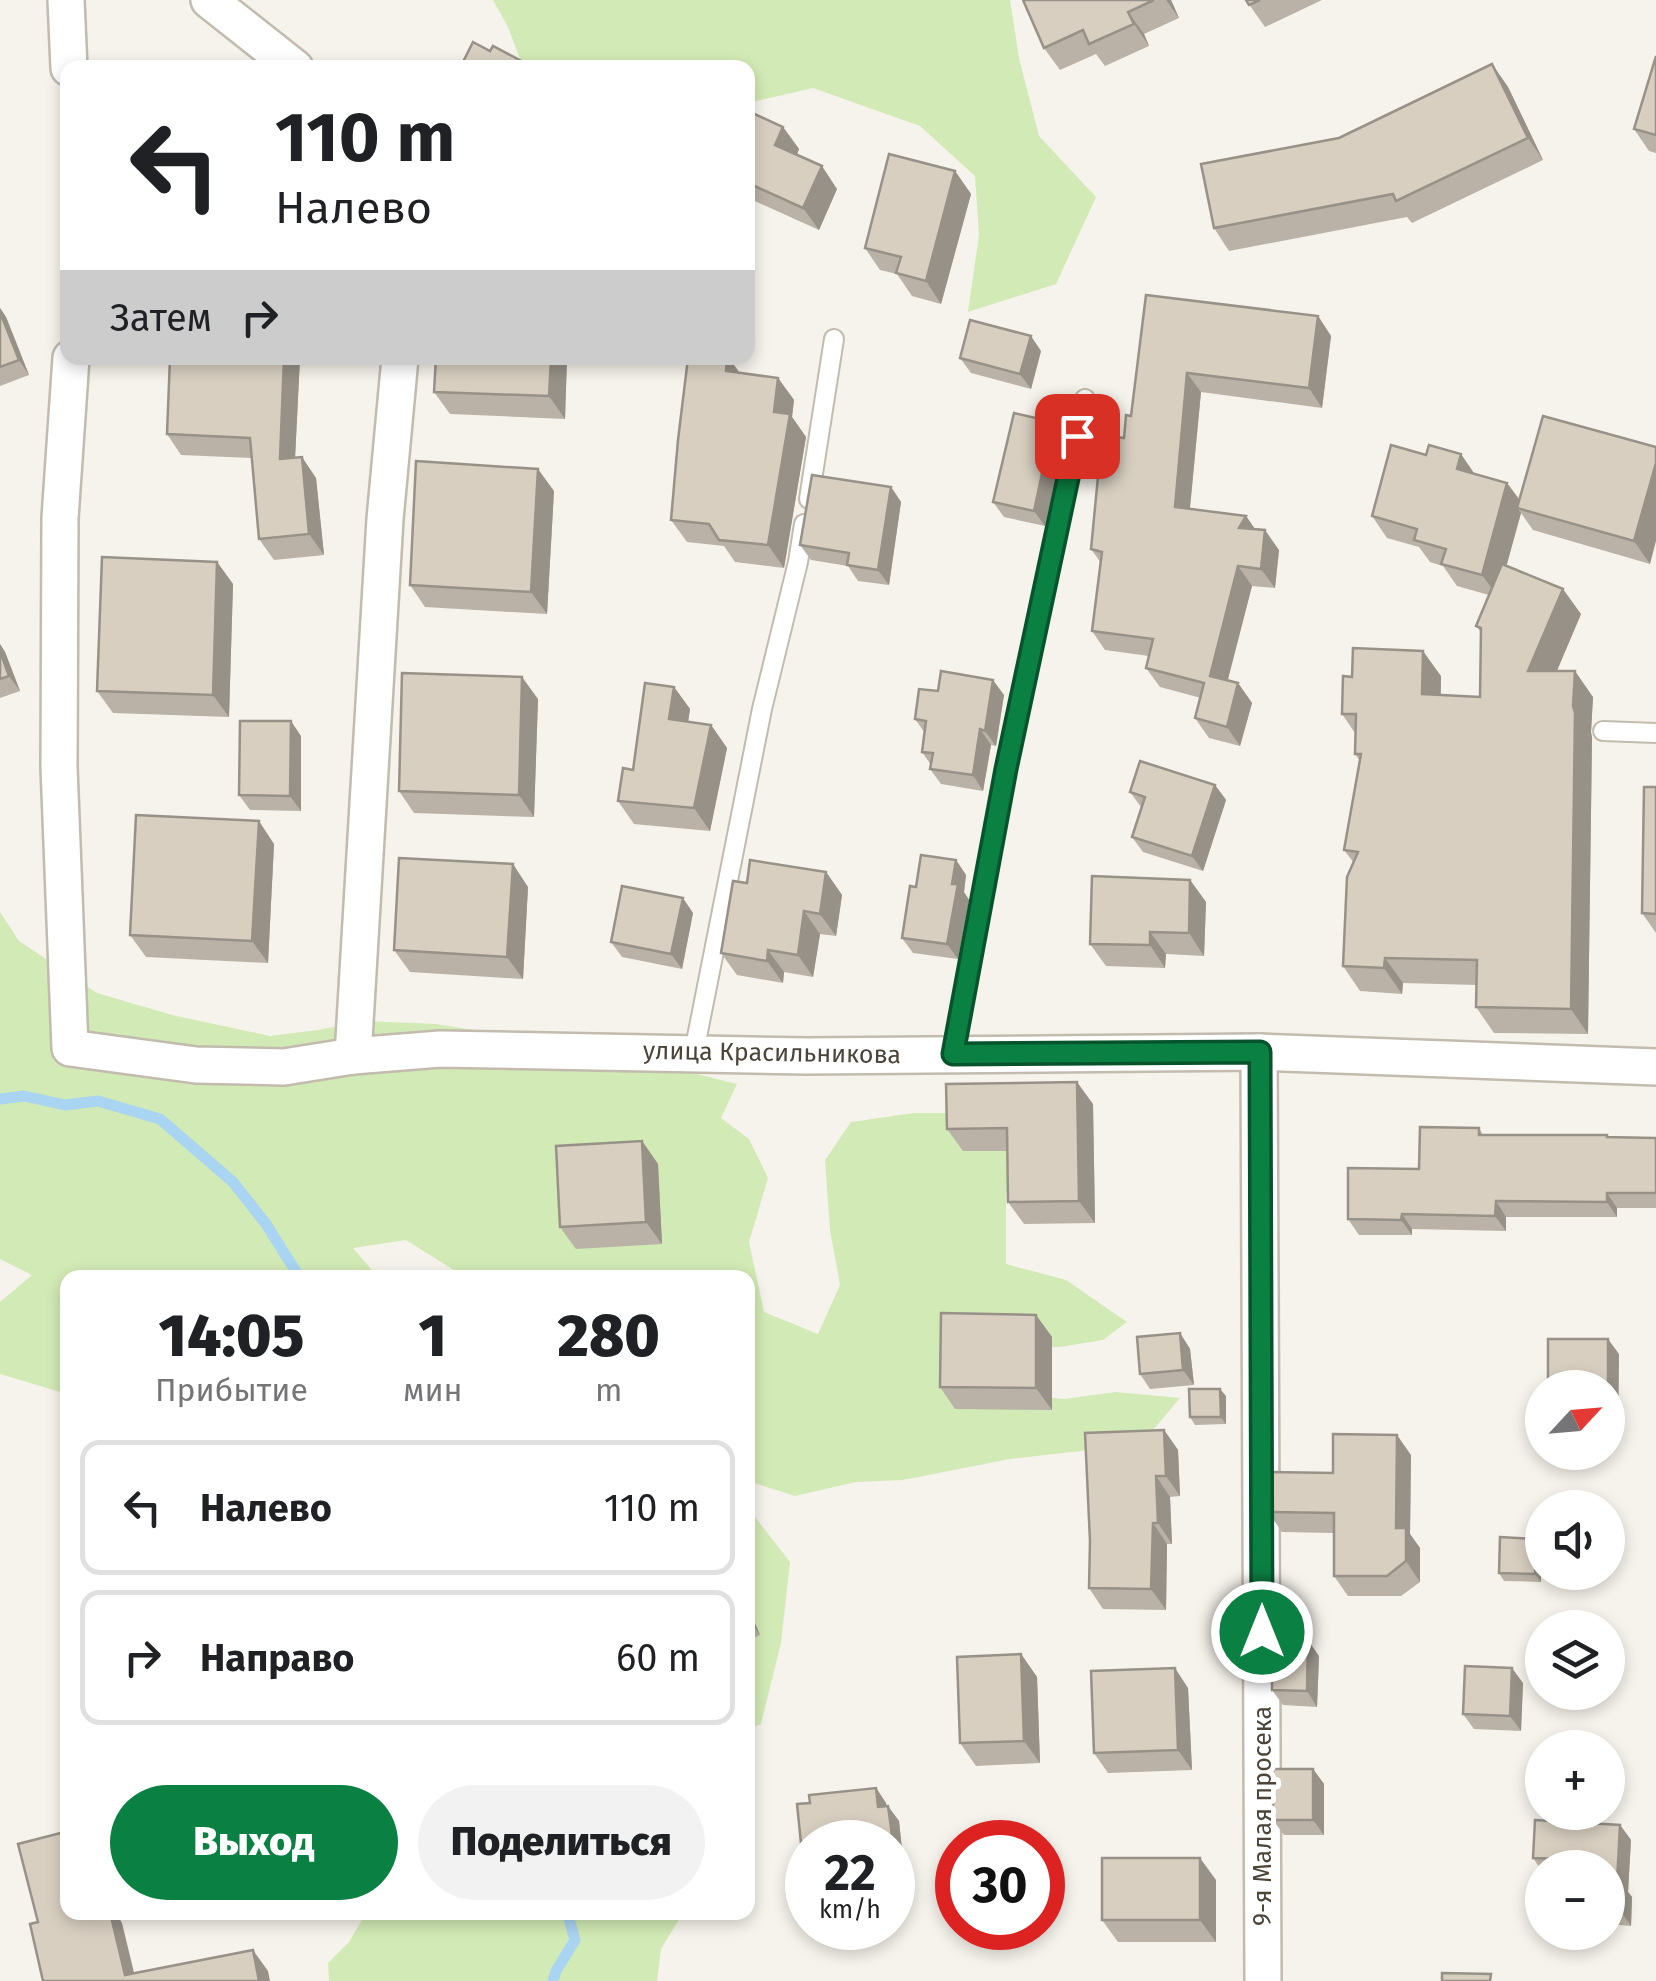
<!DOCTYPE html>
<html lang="ru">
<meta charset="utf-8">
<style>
:root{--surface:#fff;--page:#f2f2f2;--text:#202124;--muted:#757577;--line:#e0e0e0;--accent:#0b8043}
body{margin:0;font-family:"Fira Sans",sans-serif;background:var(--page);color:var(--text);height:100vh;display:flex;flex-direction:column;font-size:38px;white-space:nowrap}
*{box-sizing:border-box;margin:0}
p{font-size:32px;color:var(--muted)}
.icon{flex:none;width:55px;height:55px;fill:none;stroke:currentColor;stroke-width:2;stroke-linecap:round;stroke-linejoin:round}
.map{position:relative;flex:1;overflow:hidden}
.side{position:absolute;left:60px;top:1270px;width:695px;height:650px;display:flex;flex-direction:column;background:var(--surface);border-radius:20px;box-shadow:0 5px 15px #0003}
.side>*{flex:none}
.banner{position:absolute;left:60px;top:60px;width:695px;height:305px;border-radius:20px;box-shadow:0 5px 15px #0003;background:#fff;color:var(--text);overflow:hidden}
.needle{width:65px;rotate:64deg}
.controls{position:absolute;left:1525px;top:1370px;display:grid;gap:20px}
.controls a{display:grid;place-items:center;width:100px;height:100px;border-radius:50%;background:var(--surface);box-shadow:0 5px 15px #0003;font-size:50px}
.speed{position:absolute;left:785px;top:1820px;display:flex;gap:20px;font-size:50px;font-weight:700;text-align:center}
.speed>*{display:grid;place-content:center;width:130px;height:130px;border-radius:50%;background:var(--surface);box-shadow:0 5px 15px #0003;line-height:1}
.speed small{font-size:25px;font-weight:400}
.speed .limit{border:15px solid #d22;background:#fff;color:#111}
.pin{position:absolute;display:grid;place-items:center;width:85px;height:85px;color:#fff;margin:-42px;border-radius:20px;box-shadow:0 5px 15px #0006}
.me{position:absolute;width:110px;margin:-55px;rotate:0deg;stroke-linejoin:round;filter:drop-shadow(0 0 8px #0008)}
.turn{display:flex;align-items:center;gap:35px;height:210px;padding:0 50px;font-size:45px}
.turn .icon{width:130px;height:130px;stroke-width:2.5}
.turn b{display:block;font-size:70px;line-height:85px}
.then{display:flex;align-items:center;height:95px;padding:0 50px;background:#0003;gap:20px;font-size:38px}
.eta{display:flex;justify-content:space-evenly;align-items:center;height:170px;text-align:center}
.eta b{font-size:60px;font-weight:800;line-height:70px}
.primary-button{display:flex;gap:20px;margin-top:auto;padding:20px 50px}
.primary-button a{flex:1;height:115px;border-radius:60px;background:var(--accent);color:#fff;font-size:40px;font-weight:800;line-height:115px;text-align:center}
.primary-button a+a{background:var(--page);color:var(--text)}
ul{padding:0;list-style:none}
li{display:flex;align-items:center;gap:30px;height:135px;margin:0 20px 15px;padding:0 30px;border:5px solid var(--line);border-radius:20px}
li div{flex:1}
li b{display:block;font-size:38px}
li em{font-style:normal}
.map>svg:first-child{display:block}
.green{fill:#d2eab5}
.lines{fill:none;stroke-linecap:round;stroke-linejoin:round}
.stream{stroke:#a9d4f2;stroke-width:11}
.lane-casing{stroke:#c2bbae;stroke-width:22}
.street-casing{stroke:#c2bbae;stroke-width:40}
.lane{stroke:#fff;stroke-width:18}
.street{stroke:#fff;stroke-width:35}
.wall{fill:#bab2a6}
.shaded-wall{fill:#979187}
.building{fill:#d8cfc1;stroke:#979187;stroke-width:2.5}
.route-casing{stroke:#07532c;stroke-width:25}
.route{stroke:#0b8043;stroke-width:18}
.labels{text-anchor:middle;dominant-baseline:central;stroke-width:10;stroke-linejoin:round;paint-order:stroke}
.street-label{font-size:25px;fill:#4b4439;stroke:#fff}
</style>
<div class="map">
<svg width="1656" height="1981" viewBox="0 0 1656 1981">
<rect width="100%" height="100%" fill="#f6f3ec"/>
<g class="green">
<polygon points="493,0 1010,0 1019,58 1039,136 1096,197 1056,284 968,312 979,235 975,176 920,126 813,88 748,103 748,68 523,67 508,27"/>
<polygon points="0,912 19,941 97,993 172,1015 270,1036 318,1030 364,1021 436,1024 600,1050 737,1084 721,1118 749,1139 768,1178 749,1242 764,1312 818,1334 840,1285 830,1230 825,1160 851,1122 914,1113 969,1113 1022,1150 1006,1194 1006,1264 1066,1280 1127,1322 1103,1340 1060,1347 979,1348 991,1392 1064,1399 1116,1392 1180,1398 1153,1430 1081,1451 1010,1459 903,1480 856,1482 795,1496 748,1481 748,1278 465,1277 406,1240 353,1248 378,1277 68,1278 67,1394 0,1374 0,1302 32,1275 0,1259"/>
<polygon points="748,1508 790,1562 781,1643 761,1724 748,1729"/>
<polygon points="366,1913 366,1912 683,1913 661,1949 657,1981 329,1981 328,1963 349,1942"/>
</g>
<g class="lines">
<g class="stream">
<polyline points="0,1099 24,1096 65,1105 98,1101 160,1119 233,1182 266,1224 300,1278"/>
<polyline points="553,1981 556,1971 575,1940 567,1912"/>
</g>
<g class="lane-casing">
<g id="lane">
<polyline points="809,499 834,339"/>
<polyline points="1603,731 1656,733"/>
<polyline points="694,1052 762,709 798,562 804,524"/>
<polyline points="953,1055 1006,769 1085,399"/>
</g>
</g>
<g class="street-casing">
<g id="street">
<polyline points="66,0 69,68"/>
<polyline points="209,0 295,68"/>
<polyline points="71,358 60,518 59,767 70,1048 196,1065 284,1067 353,1056 440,1049 807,1056 1259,1052 1656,1067"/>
<polyline points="1259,1052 1263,1981"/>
<polyline points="353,1056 385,519 400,358"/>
</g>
</g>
<use href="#lane" class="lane"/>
<use href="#street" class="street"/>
</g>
<g class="wall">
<polygon points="1023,0 1171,0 1179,18 1144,34 1149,46 1105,66 1096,54 1060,70 1044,48"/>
<polygon points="1246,0 1322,0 1265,27"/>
<polygon points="1656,56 1656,153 1649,151 1634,129"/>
<polygon points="1492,64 1508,87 1543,160 1412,223 1407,217 1229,251 1214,228 1339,138"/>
<polygon points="748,111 783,127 799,149 797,155 837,189 819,230 748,198"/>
<polygon points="955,171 971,194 941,304 912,296 897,274 880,270 865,248"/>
<polygon points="1146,295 1318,316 1331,336 1322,408 1201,392 1190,509 1246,516 1255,529 1279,550 1275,588 1252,586 1227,681 1238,683 1252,703 1240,746 1209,738 1195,718 1201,698 1160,687 1146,668 1149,656 1105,650 1092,631 1101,563 1091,549 1131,416"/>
<polygon points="0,308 6,317 29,375 0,386"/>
<polygon points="1041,351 1031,389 971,373 960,358"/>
<polygon points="170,358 300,358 295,457 316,478 324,555 274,560 259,539 252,458 181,455 167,434"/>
<polygon points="436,358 567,358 565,419 450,414 434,392"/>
<polygon points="688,358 729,358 740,373 778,378 794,400 792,417 806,437 784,568 735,562 724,546 687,542 671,520"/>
<polygon points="1053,422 1064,438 1045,526 1004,517 993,502"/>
<polygon points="1656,447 1650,564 1533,530 1521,513 1506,565 1581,614 1557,671 1593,697 1591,732 1592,738 1588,1034 1494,1033 1476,1007 1477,985 1403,983 1402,994 1360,991 1343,966 1354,863 1344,850 1360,761 1355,754 1355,733 1342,714 1441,676 1441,695 1480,697 1481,632 1476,626 1489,595 1457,586 1443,566 1430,562 1419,547 1387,538 1372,516 1475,474 1507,483 1520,500"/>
<polygon points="891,487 901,502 889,585 858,581 848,566 811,560 800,545"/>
<polygon points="554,491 547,614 425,607 410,585"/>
<polygon points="217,562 233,584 229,717 113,713 97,691"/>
<polygon points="0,644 5,652 20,691 0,698"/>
<polygon points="674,687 690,709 688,722 711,725 727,748 710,831 634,824 618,801"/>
<polygon points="938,691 1004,695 996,746 991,745 983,791 941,784 930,769 931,765 922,752 925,733 915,719"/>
<polygon points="538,699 534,817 414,813 399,791"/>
<polygon points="301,736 301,811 250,810 239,795"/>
<polygon points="1215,785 1226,800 1203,871 1143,852 1132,837 1141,807 1130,792"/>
<polygon points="1656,787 1656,933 1642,913"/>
<polygon points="274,844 268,963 146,957 130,935"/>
<polygon points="956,860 966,875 964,892 969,900 958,959 913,953 902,938 916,887"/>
<polygon points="826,872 842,895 836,936 820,934 813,977 784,972 783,983 737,975 721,953"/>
<polygon points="1190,880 1206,902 1204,956 1166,954 1165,968 1106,966 1090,944"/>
<polygon points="528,887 523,979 410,972 394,950"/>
<polygon points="693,913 682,969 622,957 611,942"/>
<polygon points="1093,1104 1095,1223 1024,1224 1008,1202 1007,1151 963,1151 947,1129"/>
<polygon points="1479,1128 1483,1135 1656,1138 1656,1208 1617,1208 1617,1217 1506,1217 1506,1231 1412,1229 1412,1235 1359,1235 1348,1219"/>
<polygon points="642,1141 658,1164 662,1244 576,1249 560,1227"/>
<polygon points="1036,1315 1052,1337 1052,1410 955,1409 940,1387"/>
<polygon points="1180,1333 1190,1349 1194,1385 1150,1389 1140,1374"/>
<polygon points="1619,1354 1618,1431 1608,1431 1608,1388"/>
<polygon points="1226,1396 1226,1424 1195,1425 1190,1417"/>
<polygon points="1164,1430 1178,1450 1180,1496 1170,1497 1172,1544 1167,1544 1166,1610 1103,1609 1089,1588"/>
<polygon points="1411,1455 1410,1534 1420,1548 1420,1582 1401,1596 1348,1596 1334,1576 1334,1533 1282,1532 1268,1512 1333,1473"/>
<polygon points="1541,1546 1541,1582 1504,1581 1499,1573"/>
<polygon points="748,1607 760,1635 748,1641"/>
<polygon points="1021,1654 1037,1677 1040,1763 976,1766 960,1743"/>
<polygon points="1319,1656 1317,1707 1283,1705 1272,1690"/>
<polygon points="1523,1683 1521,1731 1474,1729 1463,1714"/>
<polygon points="1188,1688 1192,1770 1108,1773 1094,1753"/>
<polygon points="1313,1769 1324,1784 1324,1835 1284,1835 1273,1820"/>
<polygon points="876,1788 886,1803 887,1806 899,1821 902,1850 892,1851 892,1842 808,1842 808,1870 803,1863 810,1803"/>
<polygon points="1620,1825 1631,1840 1628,1892 1632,1897 1631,1926 1608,1924 1608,1868 1542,1868 1542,1871 1533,1858"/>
<polygon points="1216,1880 1216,1942 1118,1942 1102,1920"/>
</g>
<g class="shaded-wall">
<polygon points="1166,0 1171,0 1179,18"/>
<polygon points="1128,12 1144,34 1149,46 1134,24"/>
<polygon points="1492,64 1508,87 1543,160 1528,138"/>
<polygon points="783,127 799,149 791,168 775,145"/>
<polygon points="822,166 837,189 819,230 803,208"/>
<polygon points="955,171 971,194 941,304 926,281"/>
<polygon points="0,308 6,317 29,375 19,360 0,312"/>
<polygon points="1318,316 1331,336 1322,408 1309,388"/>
<polygon points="1031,336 1041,351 1031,389 1020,374"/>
<polygon points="284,358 300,358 294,480 280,459"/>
<polygon points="551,358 567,358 565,419 549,396"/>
<polygon points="727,358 729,358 743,378 726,371"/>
<polygon points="1187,373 1201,392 1188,527 1175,507"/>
<polygon points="778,378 794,400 792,417 806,437 784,568 768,545 774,412"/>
<polygon points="1053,422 1064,438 1045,526 1034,511"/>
<polygon points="1461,454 1476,476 1457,469"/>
<polygon points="302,457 316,478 324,555 309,534"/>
<polygon points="1656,463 1656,541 1650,564 1634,541"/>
<polygon points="538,469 554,491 547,614 531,592"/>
<polygon points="1507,483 1523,505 1517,508 1521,513 1498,597 1482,575"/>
<polygon points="891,487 901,502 889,585 878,570"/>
<polygon points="1246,516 1259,535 1239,528"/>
<polygon points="1265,530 1279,550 1275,588 1261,569"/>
<polygon points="217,562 233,584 229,717 213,695"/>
<polygon points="1238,566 1252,586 1224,695 1210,676"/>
<polygon points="1563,589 1581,614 1546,696 1528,671"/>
<polygon points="0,644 5,652 20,691 9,676 0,651"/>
<polygon points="1423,651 1441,676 1440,720 1422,694"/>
<polygon points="1575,671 1593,697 1591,732 1592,738 1588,1034 1571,1009 1573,706"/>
<polygon points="522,677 538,699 534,817 519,795"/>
<polygon points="993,680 1004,695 996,746 985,731"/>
<polygon points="1238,683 1252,703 1240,746 1227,727"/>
<polygon points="674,687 690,709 685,742 669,719"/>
<polygon points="291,721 301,736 301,811 290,796"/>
<polygon points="711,725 727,748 710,831 694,808"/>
<polygon points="980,729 991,745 983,791 973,775"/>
<polygon points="1215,785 1226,800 1203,871 1192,856"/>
<polygon points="259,821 274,844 268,963 252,941"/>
<polygon points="956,860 966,875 964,892 969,900 958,959 947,944"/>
<polygon points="513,864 528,887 523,979 507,957"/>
<polygon points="826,872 842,895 836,936 820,914"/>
<polygon points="1190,880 1206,902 1204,956 1189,933"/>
<polygon points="683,898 693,913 682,969 671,954"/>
<polygon points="804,911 820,934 813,977 798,955"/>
<polygon points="1150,932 1166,954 1165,968 1150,945"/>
<polygon points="768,950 784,972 783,983 767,961"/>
<polygon points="1385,958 1403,983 1402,994 1384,968"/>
<polygon points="1077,1082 1093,1104 1095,1223 1079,1201"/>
<polygon points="642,1141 658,1164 662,1244 646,1222"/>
<polygon points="1607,1193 1617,1208 1617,1217 1607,1202"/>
<polygon points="1496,1201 1506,1217 1506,1231 1495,1216"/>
<polygon points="1402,1214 1412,1229 1412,1235 1401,1220"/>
<polygon points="1036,1315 1052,1337 1052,1410 1036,1388"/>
<polygon points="1180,1333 1190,1349 1194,1385 1183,1370"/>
<polygon points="1608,1339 1619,1354 1618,1431 1608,1417"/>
<polygon points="1220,1389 1226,1396 1226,1424 1221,1417"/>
<polygon points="1164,1430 1178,1450 1180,1496 1166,1476"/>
<polygon points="1397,1435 1411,1455 1410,1534 1420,1548 1420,1582 1406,1561 1396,1528"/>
<polygon points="1156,1476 1170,1497 1172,1544 1158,1523"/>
<polygon points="1153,1523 1167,1544 1166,1610 1151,1589"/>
<polygon points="1536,1539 1541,1546 1541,1582 1535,1574"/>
<polygon points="748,1607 760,1635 749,1620 748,1616"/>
<polygon points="1308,1640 1319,1656 1317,1707 1307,1691"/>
<polygon points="1021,1654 1037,1677 1040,1763 1024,1741"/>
<polygon points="1175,1668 1188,1688 1192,1770 1178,1750"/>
<polygon points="1512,1668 1523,1683 1521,1731 1510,1716"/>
<polygon points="1313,1769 1324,1784 1324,1835 1313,1820"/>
<polygon points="876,1788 886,1803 888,1823 878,1807"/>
<polygon points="888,1806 899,1821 902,1850 892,1835"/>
<polygon points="1620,1825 1631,1840 1628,1892 1632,1897 1631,1926 1620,1910 1617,1882"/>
<polygon points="1200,1858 1216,1880 1216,1942 1200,1920"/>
<polygon points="110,1912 115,1912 122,1923 136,1981 125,1975"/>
<polygon points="253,1950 268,1971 270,1981 259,1981"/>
</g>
<g class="building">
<polygon points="1023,0 1154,0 1128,12 1134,24 1089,44 1083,30 1044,48"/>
<polygon points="1246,0 1260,0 1249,5"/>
<polygon points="473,42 490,51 493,46 529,65 528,68 460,68"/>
<polygon points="1656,56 1656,135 1634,129"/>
<polygon points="1492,64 1528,138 1396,201 1393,194 1214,228 1201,164 1339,138"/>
<polygon points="748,111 783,127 775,145 822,166 803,208 748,183"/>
<polygon points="889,154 955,171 926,281 896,273 901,257 865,248"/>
<polygon points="1146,295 1318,316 1309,388 1187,373 1175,507 1246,516 1239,528 1265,530 1261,569 1238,566 1210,676 1238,683 1227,727 1195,718 1204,683 1146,668 1153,639 1092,631 1102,552 1091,549 1102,435 1124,438 1126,415 1131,416"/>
<polygon points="0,312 19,360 0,367"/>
<polygon points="970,320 1031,336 1020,374 960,358"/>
<polygon points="170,358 284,358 280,459 302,457 309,534 259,539 250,438 167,434"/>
<polygon points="436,358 551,358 549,396 434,392"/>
<polygon points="688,358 727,358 726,371 778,378 774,412 790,414 768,545 719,540 709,524 671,520 678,440"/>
<polygon points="1014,413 1053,422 1034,511 993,502"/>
<polygon points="1543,416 1656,447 1656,463 1634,541 1517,508"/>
<polygon points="1391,445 1426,455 1429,445 1461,454 1457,469 1507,483 1482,575 1441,564 1446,549 1414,540 1417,529 1372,516"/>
<polygon points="416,461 538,469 531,592 410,585"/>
<polygon points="812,475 891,487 878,570 847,565 849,553 800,545"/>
<polygon points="102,557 217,562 213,695 97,691"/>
<polygon points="1502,564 1563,589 1528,671 1575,671 1573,706 1575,712 1571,1009 1476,1007 1477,960 1385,958 1384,968 1343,966 1347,877 1358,852 1344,850 1361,754 1355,754 1356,714 1342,714 1343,676 1352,677 1353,648 1423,651 1422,694 1480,697 1481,628 1476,626"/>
<polygon points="0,651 9,676 0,679"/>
<polygon points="941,671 993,680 985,731 980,729 973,775 930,769 933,753 922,752 926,721 915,719 919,689 938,691"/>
<polygon points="402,673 522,677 519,795 399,791"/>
<polygon points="645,683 674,687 669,719 711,725 694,808 618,801 623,768 633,770"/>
<polygon points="240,721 291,721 290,796 239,795"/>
<polygon points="1140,761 1215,785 1192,856 1132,837 1145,797 1130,792"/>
<polygon points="1644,787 1656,787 1656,914 1642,913"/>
<polygon points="136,815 259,821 252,941 130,935"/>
<polygon points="921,855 956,860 952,884 958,884 947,944 902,938 910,886 916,887"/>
<polygon points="399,858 513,864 507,957 394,950"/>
<polygon points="750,860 826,872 820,914 804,911 798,955 768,950 767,961 721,953 733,881 747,883"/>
<polygon points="1092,876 1190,880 1189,933 1150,932 1150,945 1090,944"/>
<polygon points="622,886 683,898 671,954 611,942"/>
<polygon points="1077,1082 1079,1201 1008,1202 1007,1128 947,1129 946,1084"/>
<polygon points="1420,1127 1479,1128 1479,1135 1607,1135 1607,1137 1656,1138 1656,1193 1607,1193 1607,1202 1496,1201 1495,1216 1402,1214 1401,1220 1348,1219 1348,1168 1419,1169"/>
<polygon points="642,1141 646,1222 560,1227 556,1146"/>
<polygon points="418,1272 421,1278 406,1278"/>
<polygon points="941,1313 1036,1315 1036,1388 940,1387"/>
<polygon points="1180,1333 1183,1370 1140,1374 1137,1337"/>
<polygon points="1548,1339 1608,1339 1608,1389 1608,1388 1548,1388"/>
<polygon points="1189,1389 1220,1389 1221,1417 1190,1417"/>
<polygon points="1164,1430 1166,1476 1156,1476 1158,1523 1153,1523 1151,1589 1089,1588 1090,1541 1085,1433"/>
<polygon points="1333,1434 1397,1435 1396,1528 1406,1528 1406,1561 1387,1576 1334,1576 1334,1513 1268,1512 1268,1472 1333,1473"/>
<polygon points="1500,1537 1536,1539 1535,1574 1499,1573"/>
<polygon points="1272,1639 1308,1640 1307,1691 1272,1690"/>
<polygon points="1021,1654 1024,1741 960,1743 957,1657"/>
<polygon points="1465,1666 1512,1668 1510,1716 1463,1714"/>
<polygon points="1175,1668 1178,1750 1094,1753 1091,1671"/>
<rect x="1273" y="1769" width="40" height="51"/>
<polygon points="876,1788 878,1807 888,1806 892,1835 878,1837 878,1842 808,1842 808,1863 803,1863 797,1804 810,1803 809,1795"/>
<polygon points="1535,1820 1620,1825 1617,1882 1621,1882 1620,1910 1608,1910 1608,1868 1561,1868 1561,1859 1533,1858"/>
<polygon points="68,1831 68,1912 110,1912 125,1975 253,1950 259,1981 43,1981 30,1924 38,1922 18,1844"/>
<rect x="1102" y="1858" width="98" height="62"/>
<polygon points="1442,1973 1491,1974 1490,1981 1442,1981"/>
</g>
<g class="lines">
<g class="route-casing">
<polyline id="route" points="1077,436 1006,769 953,1054 1260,1052 1262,1632"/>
</g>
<use href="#route" class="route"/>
</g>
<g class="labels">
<g class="street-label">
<text transform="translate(772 1053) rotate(1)">улица Красильникова</text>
<text transform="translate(1263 1816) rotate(-90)">9-я Малая просека</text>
</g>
</g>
</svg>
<div class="controls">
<a><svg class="needle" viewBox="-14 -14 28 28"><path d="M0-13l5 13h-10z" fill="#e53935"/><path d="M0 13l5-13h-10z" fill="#757577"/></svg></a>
<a><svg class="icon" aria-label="sound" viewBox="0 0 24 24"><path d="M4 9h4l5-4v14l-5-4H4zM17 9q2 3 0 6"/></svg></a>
<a><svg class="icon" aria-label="layers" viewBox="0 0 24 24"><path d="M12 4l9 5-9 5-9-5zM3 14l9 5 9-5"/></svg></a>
<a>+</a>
<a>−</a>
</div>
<div class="speed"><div>22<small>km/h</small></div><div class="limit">30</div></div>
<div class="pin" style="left:1077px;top:436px;background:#d93025"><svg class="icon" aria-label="arrive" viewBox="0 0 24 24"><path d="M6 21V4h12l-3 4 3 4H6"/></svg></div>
<svg class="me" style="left:1262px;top:1632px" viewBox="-20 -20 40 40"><circle r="17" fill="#0b8043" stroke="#fff" stroke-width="3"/><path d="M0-11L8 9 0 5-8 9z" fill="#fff"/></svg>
<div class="banner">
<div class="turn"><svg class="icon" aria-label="left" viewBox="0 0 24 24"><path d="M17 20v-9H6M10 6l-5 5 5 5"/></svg><div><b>110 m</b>Налево</div></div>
<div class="then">Затем<svg class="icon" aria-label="right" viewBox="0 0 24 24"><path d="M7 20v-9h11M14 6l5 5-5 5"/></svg></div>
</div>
<section class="side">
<div class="eta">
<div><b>14:05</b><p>Прибытие</p></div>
<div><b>1</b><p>мин</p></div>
<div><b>280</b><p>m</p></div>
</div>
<ul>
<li><svg class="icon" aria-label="left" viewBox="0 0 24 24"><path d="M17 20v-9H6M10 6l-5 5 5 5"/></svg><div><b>Налево</b></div><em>110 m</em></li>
<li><svg class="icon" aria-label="right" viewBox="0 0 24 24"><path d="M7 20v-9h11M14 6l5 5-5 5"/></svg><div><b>Направо</b></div><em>60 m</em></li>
</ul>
<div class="primary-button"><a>Выход</a><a>Поделиться</a></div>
</section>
</div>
